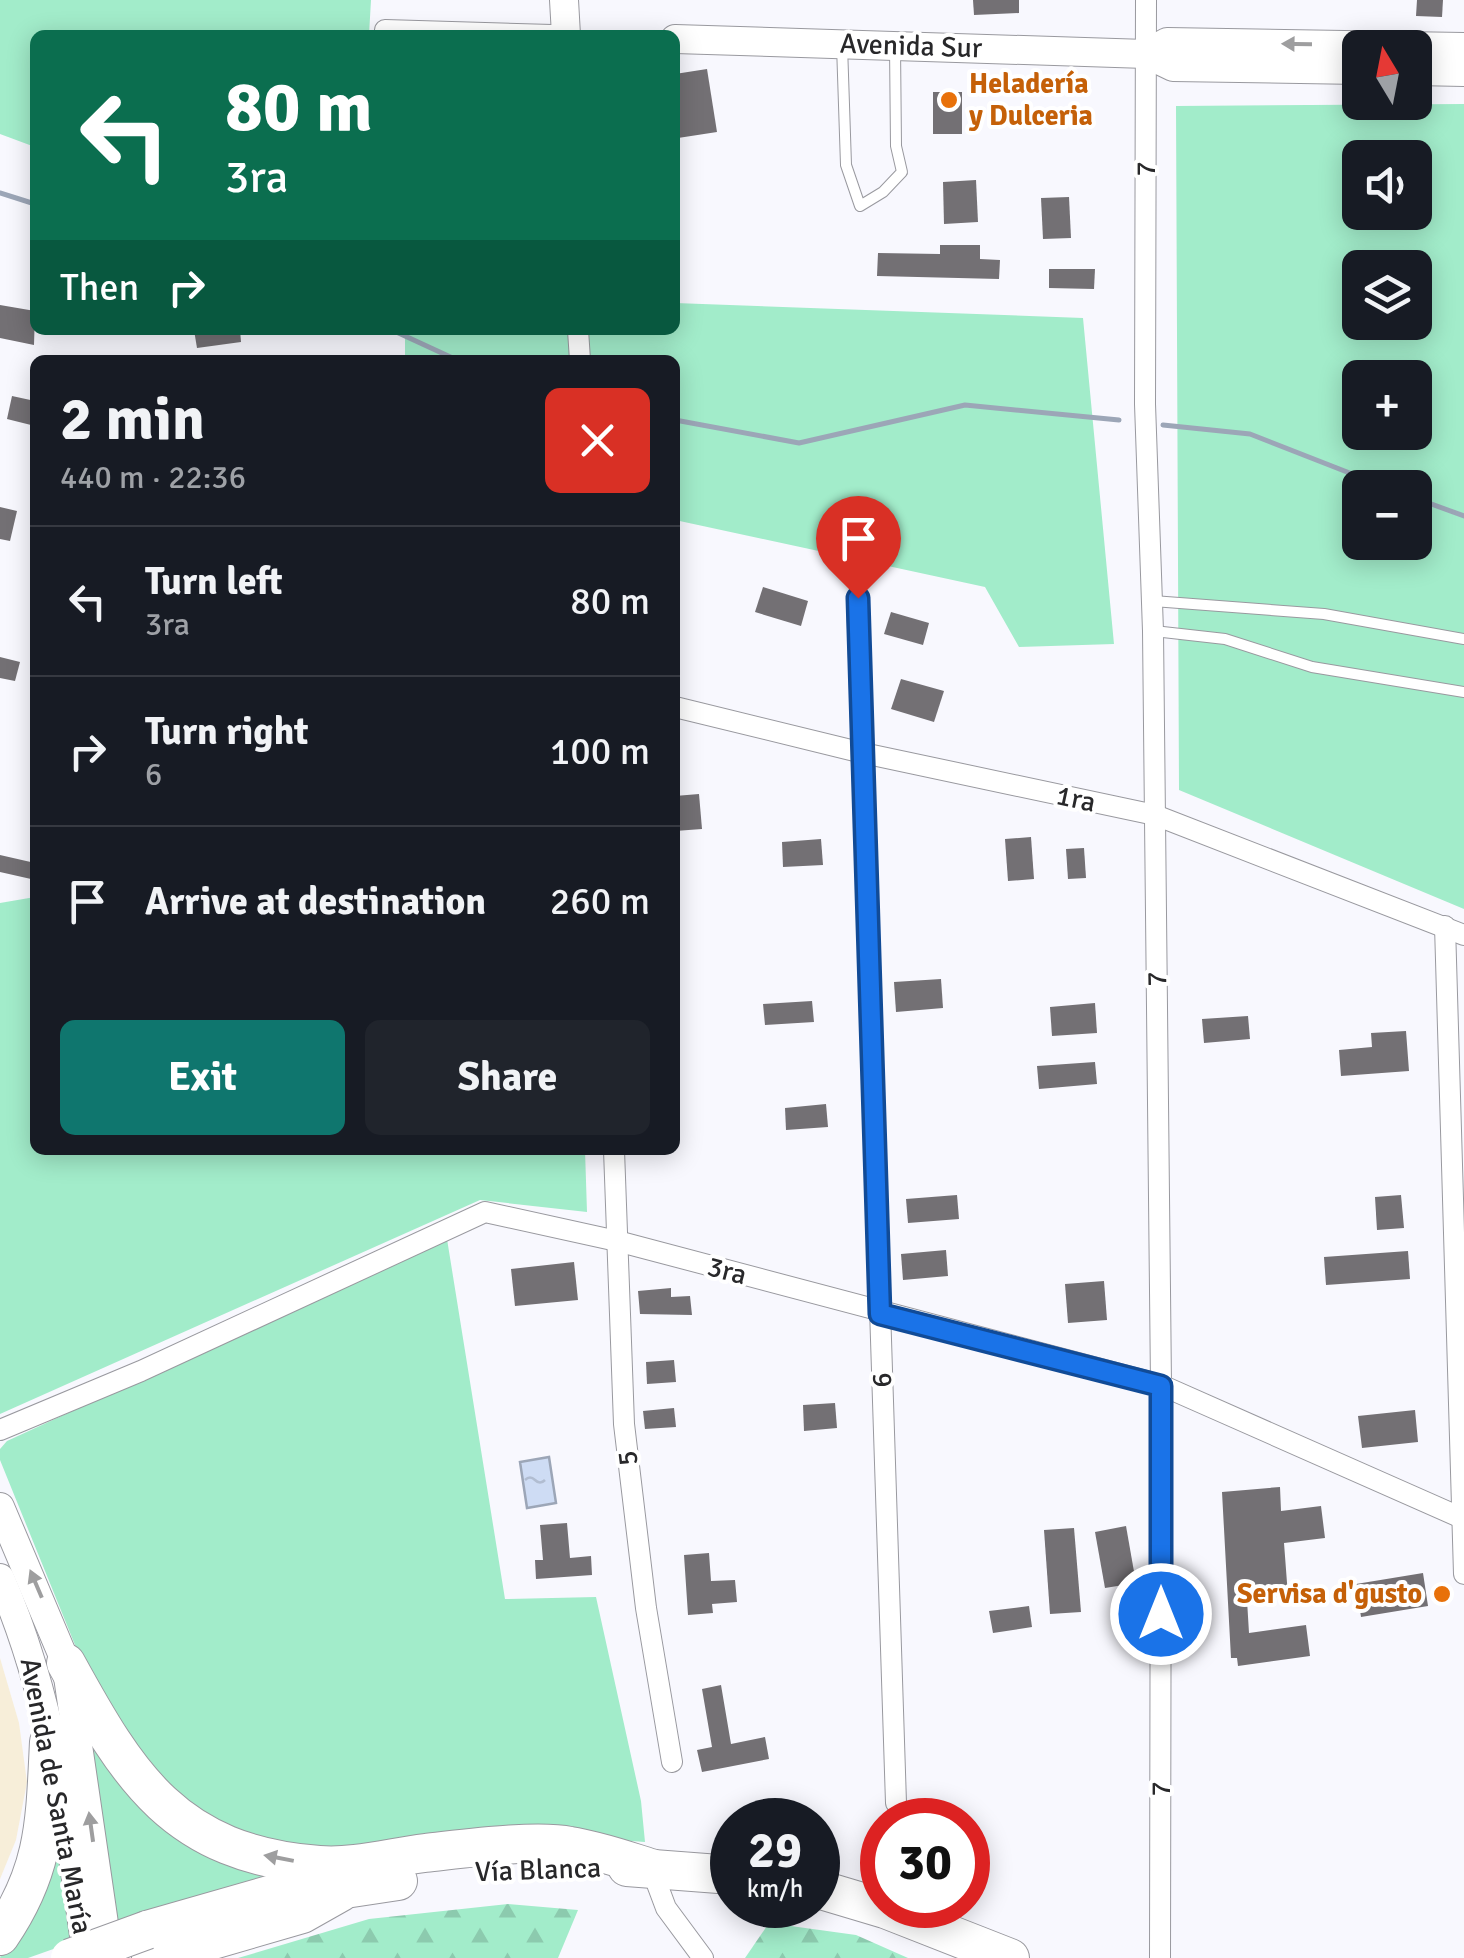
<!DOCTYPE html>
<meta charset="utf-8">
<style>
:root{--surface:#171b24;--page:#20242c;--text:#f1f3f6;--muted:#9ea1a6;--line:#363941;--accent:#0f766e}
body{margin:0;font-family:Signika,sans-serif;background:var(--page);color:var(--text);height:100vh;display:flex;flex-direction:column;font-size:38px;white-space:nowrap}
*{box-sizing:border-box;margin:0}
p{font-size:32px;color:var(--muted)}
.icon{flex:none;width:55px;height:55px;fill:none;stroke:currentColor;stroke-width:2;stroke-linecap:round;stroke-linejoin:round}
.map{position:relative;flex:1;overflow:hidden}
.panel{position:absolute;left:30px;top:355px;width:650px;height:800px;display:flex;flex-direction:column;background:var(--surface);border-radius:15px;box-shadow:0 5px 25px #0003}
.panel>*{flex:none}
.hud{position:absolute;left:30px;top:30px;width:650px;height:305px;border-radius:15px;box-shadow:0 5px 25px #0003;background:#0b6e4f;color:#fff;overflow:hidden}
.needle{width:65px;rotate:350deg}
.controls{position:absolute;left:1342px;top:30px;display:grid;gap:20px}
.controls a{display:grid;place-items:center;width:90px;height:90px;border-radius:15px;background:var(--surface);box-shadow:0 5px 25px #0003;font-size:50px}
.speed{position:absolute;left:710px;top:1798px;display:flex;gap:20px;font-size:50px;font-weight:700;text-align:center}
.speed>*{display:grid;place-content:center;width:130px;height:130px;border-radius:50%;background:var(--surface);box-shadow:0 5px 25px #0003;line-height:1}
.speed small{font-size:25px;font-weight:400}
.speed .limit{border:15px solid #d22;background:#fff;color:#111}
.pin{position:absolute;display:grid;place-items:center;width:85px;height:85px;color:#fff;margin:-102px -42px;border-radius:50% 50% 50% 0;rotate:-45deg;box-shadow:0 0 10px #0007}
.pin .icon{rotate:45deg}
.me{position:absolute;width:110px;margin:-55px;rotate:0deg;stroke-linejoin:round;filter:drop-shadow(0 0 8px #0008)}
.turn{display:flex;align-items:center;gap:35px;height:210px;padding:0 30px;font-size:45px}
.turn .icon{width:130px;height:130px;stroke-width:2.5}
.turn b{display:block;font-size:70px;line-height:85px}
.then{display:flex;align-items:center;height:95px;padding:0 30px;background:#0003;gap:20px;font-size:38px}
.round{display:grid;place-items:center;flex:none;width:105px;height:105px;border-radius:15px;background:var(--page)}
.overview{display:flex;align-items:center;justify-content:space-between;height:170px;padding:0 30px}
h1{font-size:60px;font-weight:700;line-height:75px}
.cta{display:flex;gap:20px;margin-top:auto;padding:20px 30px}
.cta a{flex:1;height:115px;border-radius:15px;background:var(--accent);color:#fff;font-size:40px;font-weight:700;line-height:115px;text-align:center}
.cta a+a{background:var(--page);color:var(--text)}
ul{padding:0;list-style:none}
li{display:flex;align-items:center;gap:30px;height:150px;padding:0 30px;border-top:2px solid var(--line)}
li div{flex:1}
li b{display:block;font-size:38px}
li em{font-style:normal}
.map>svg:first-child{display:block}
.education{fill:#f7eed9}
.grass{fill:#a2ecca;fill-rule:evenodd}
.forest{fill:url(#forest-firs)}
.water{fill:url(#water-ripples);stroke:#9ca6b7;stroke-width:2.5}
.lines{fill:none;stroke-linecap:round;stroke-linejoin:round}
.stream{stroke:#9ca6b7;stroke-width:5}
.building{fill:#737074}
.lane-casing{stroke:#99999f;stroke-width:12}
.street-casing{stroke:#99999f;stroke-width:22}
.secondary-casing{stroke:#99999f;stroke-width:30}
.highway-casing{stroke:#99999f;stroke-width:40}
.lane{stroke:#fff;stroke-width:10}
.street{stroke:#fff;stroke-width:20}
.secondary{stroke:#fff;stroke-width:28}
.highway{stroke:#fff;stroke-width:38}
.highway-bridge-casing{stroke:#99999f;stroke-width:40;stroke-linecap:butt}
.highway-bridge{stroke:#fff;stroke-width:38}
.oneway{fill:#9e9e9f}
.route-casing{stroke:#114b97;stroke-width:25}
.route{stroke:#1a73e8;stroke-width:18}
.food-dot{fill:#e8710a;stroke:#fff;stroke-width:4}
.labels{text-anchor:middle;dominant-baseline:central;stroke-width:8;stroke-linejoin:round;paint-order:stroke}
.street-label{font-size:28px;fill:#28282a;stroke:#fff}
.food-label{font-size:28px;font-weight:bold;fill:#c56008;stroke:#fff;text-anchor:start}
</style>
<div class="map">
<svg width="1464" height="1958" viewBox="0 0 1464 1958">
<defs>
<pattern id="forest-firs" width="22" height="20" patternUnits="userSpaceOnUse" patternTransform="scale(2.5)"><rect width="22" height="20" fill="#a2ecca"/><path d="M5 1l3.5 6h-7zM16 11l3.5 6h-7z" fill="#8ccaae"/></pattern>
<pattern id="water-ripples" width="26" height="14" patternUnits="userSpaceOnUse" patternTransform="scale(2.5)"><rect width="26" height="14" fill="#cedcf4"/><path d="M2 4q2-2 4 0t4 0M15 11q2-2 4 0t4 0" fill="none" stroke="#b1bdd1"/></pattern>
</defs>
<rect width="100%" height="100%" fill="#f8f8fe"/>
<polygon class="education" points="0,1658 19,1723 27,1782 16,1840 0,1879"/>
<g class="grass">
<polygon points="0,0 371,0 369,35 35,35 35,147 0,134"/>
<path d="M1464,104V909L1179,790L1176,106ZM1360,158H1415V212H1360ZM1360,268H1415V322H1360ZM1360,378H1415V432H1360ZM1360,488H1415V542H1360Z"/>
<polygon points="675,303 1083,318 1114,644 1019,647 985,587 675,520 675,360 405,360 405,330 675,330"/>
<polygon points="35,897 35,1150 585,1150 587,1212 480,1200 0,1414 0,903"/>
<polygon points="447,1239 505,1599 596,1597 641,1801 645,1842 534,1834 323,1853 248,1837 191,1812 139,1768 88,1677 0,1460 0,1449 7,1441"/>
<polygon points="78,1711 106,1760 312,1869 115,1929"/>
<polygon points="55,1797 76,1941 28,1958 0,1958"/>
</g>
<g class="forest">
<polygon points="508,1904 578,1910 558,1958 238,1958 369,1919"/>
<polygon points="769,1923 856,1935 908,1958 745,1958"/>
</g>
<polygon class="water" points="549,1457 556,1503 527,1508 520,1462"/>
<g class="lines">
<g class="stream">
<polyline points="0,193 35,204"/>
<polyline points="392,330 457,360"/>
<polyline points="675,420 799,443 965,405 1119,420"/>
<polyline points="1163,425 1250,434 1388,488"/>
<polyline points="1415,498 1464,516"/>
</g>
</g>
<g class="building">
<polygon points="973,0 1019,0 1019,13 974,15"/>
<polygon points="1417,0 1443,0 1442,17 1416,16"/>
<polygon points="707,69 717,132 678,138 675,74"/>
<rect x="933" y="92" width="29" height="42"/>
<polygon points="976,180 978,222 944,224 943,182"/>
<polygon points="1069,197 1071,238 1043,239 1041,198"/>
<polygon points="940,245 980,245 980,259 1000,260 999,279 877,276 878,253 940,254"/>
<polygon points="1049,269 1095,269 1094,289 1049,288"/>
<polygon points="0,305 35,311 34,345 0,338"/>
<polygon points="194,330 240,330 241,342 197,348"/>
<polygon points="12,396 35,401 35,426 7,419"/>
<polygon points="0,507 17,511 10,541 0,539"/>
<polygon points="763,587 808,601 801,626 755,612"/>
<polygon points="891,612 929,623 923,645 884,634"/>
<polygon points="0,657 20,662 15,681 0,678"/>
<polygon points="901,679 944,691 934,722 891,709"/>
<polygon points="699,794 702,829 675,831 675,796"/>
<polygon points="1031,837 1034,879 1008,881 1005,839"/>
<polygon points="821,839 823,865 783,867 782,842"/>
<polygon points="1084,848 1086,878 1068,879 1066,849"/>
<polygon points="0,855 35,863 31,879 0,872"/>
<polygon points="941,979 943,1008 896,1012 894,982"/>
<polygon points="812,1001 814,1022 765,1025 763,1004"/>
<polygon points="1095,1003 1097,1033 1052,1036 1050,1007"/>
<polygon points="1248,1016 1250,1039 1204,1043 1202,1019"/>
<polygon points="1406,1031 1409,1071 1341,1076 1339,1050 1372,1047 1371,1033"/>
<polygon points="1095,1062 1097,1084 1039,1089 1037,1066"/>
<polygon points="826,1104 828,1127 786,1130 785,1108"/>
<polygon points="957,1195 959,1219 908,1223 906,1199"/>
<polygon points="1401,1195 1404,1228 1377,1230 1375,1197"/>
<polygon points="946,1250 948,1276 903,1280 901,1254"/>
<polygon points="1408,1251 1410,1279 1326,1285 1324,1257"/>
<polygon points="574,1262 578,1300 515,1306 511,1269"/>
<polygon points="1104,1281 1107,1320 1068,1323 1065,1284"/>
<polygon points="671,1288 671,1297 690,1296 692,1315 640,1314 638,1291"/>
<polygon points="674,1360 676,1382 647,1384 646,1362"/>
<polygon points="835,1403 837,1428 804,1431 803,1405"/>
<polygon points="674,1408 676,1427 645,1429 643,1411"/>
<polygon points="1415,1410 1418,1442 1362,1448 1358,1416"/>
<polygon points="1280,1487 1281,1511 1321,1506 1325,1538 1284,1543 1288,1596 1247,1600 1249,1633 1306,1625 1310,1656 1238,1666 1237,1658 1231,1658 1222,1492"/>
<polygon points="567,1523 570,1558 591,1556 592,1575 536,1579 535,1560 543,1560 540,1525"/>
<polygon points="1126,1526 1136,1583 1105,1588 1095,1532"/>
<polygon points="1074,1528 1081,1612 1050,1614 1044,1530"/>
<polygon points="709,1553 711,1581 735,1580 737,1602 712,1604 713,1613 688,1615 684,1555"/>
<polygon points="1423,1573 1428,1606 1361,1617 1356,1584"/>
<polygon points="1029,1606 1032,1627 993,1633 989,1611"/>
<polygon points="721,1685 731,1744 765,1737 769,1759 702,1772 697,1750 712,1747 702,1689"/>
</g>
<g class="lines">
<g class="lane-casing">
<g id="lane">
<polyline points="842,45 846,165 860,206 883,192 902,172 896,146 895,47"/>
<polyline points="1153,601 1324,614 1464,639"/>
<polyline points="1154,631 1225,639 1312,667 1464,692"/>
</g>
</g>
<g class="street-casing">
<g id="street">
<polyline points="1146,0 1145,404 1153,631 1161,1385 1160,1958"/>
<polyline points="385,30 552,35"/>
<polyline points="578,330 580,360"/>
<polyline points="857,598 896,1803"/>
<polyline points="675,707 863,753 1155,815 1464,935"/>
<polyline points="1445,926 1464,1574"/>
<polyline points="614,1150 624,1424 646,1608 672,1762"/>
<polyline points="0,1430 141,1371 485,1212 617,1241 1161,1385 1464,1519"/>
<polyline points="651,1868 666,1908 703,1958"/>
</g>
</g>
<g class="secondary-casing">
<g id="secondary">
<polyline points="564,0 566,35"/>
<polyline points="675,39 1146,54 1173,67 1360,70"/>
<polyline points="1146,54 1167,42 1464,47"/>
<polyline points="1415,71 1464,72"/>
<polyline points="0,1507 66,1663 109,1958"/>
<path d="M0,1578C52,1696 70,1831 87,1958"/>
</g>
</g>
<g class="highway-casing">
<g id="highway">
<path d="M66,1663C129,1778 175,1854 319,1865C353,1868 392,1857 425,1853C463,1849 535,1839 570,1846C597,1850 625,1860 651,1868"/>
<polyline points="627,1867 732,1875"/>
<polyline points="818,1889 885,1909 1010,1958"/>
<polyline points="147,1930 290,1889 345,1889 398,1881"/>
<path d="M0,1936C46,1869 45,1821 49,1742"/>
<polyline points="151,1958 302,1914 341,1892"/>
</g>
</g>
<use href="#lane" class="lane"/>
<use href="#street" class="street"/>
<use href="#secondary" class="secondary"/>
<use href="#highway" class="highway"/>
<g class="highway-bridge-casing">
<polyline id="highway-bridge" points="70,1958 147,1930"/>
</g>
<use href="#highway-bridge" class="highway-bridge"/>
</g>
<defs><path id="oneway-solid" d="M-6-.8H1V-3.2L6.5 0L1 3.2V.8H-6Z" transform="scale(2.5)"/></defs>
<g class="oneway">
<use href="#oneway-solid" transform="translate(1297 44) rotate(-179)"/>
<use href="#oneway-solid" transform="translate(36 1584) rotate(-113)"/>
<use href="#oneway-solid" transform="translate(91 1827) rotate(-98)"/>
<use href="#oneway-solid" transform="translate(279 1858) rotate(-169)"/>
</g>
<g class="lines">
<g class="route-casing">
<polyline id="route" points="858,598 880,1314 1161,1386 1161,1614"/>
</g>
<use href="#route" class="route"/>
</g>
<g class="food-dot">
<circle cx="949" cy="100" r="10"/>
<circle cx="1442" cy="1594" r="10"/>
</g>
<g class="labels">
<g class="street-label">
<text transform="translate(911 46) rotate(2)">Avenida Sur</text>
<text transform="translate(1146 169) rotate(-90)">7</text>
<text transform="translate(1076 799) rotate(12)">1ra</text>
<text transform="translate(1157 979) rotate(-91)">7</text>
<text transform="translate(727 1271) rotate(15)">3ra</text>
<text transform="translate(882 1380) rotate(-92)">6</text>
<text transform="translate(628 1458) rotate(-97)">5</text>
<text transform="translate(1161 1789) rotate(-90)">7</text>
<text transform="translate(56 1796) rotate(79)">Avenida de Santa María</text>
<text transform="translate(538 1870) rotate(-2)">Vía Blanca</text>
</g>
<g class="food-label">
<text x="969" y="84">Heladería<tspan x="969" dy="32">y Dulceria</tspan></text>
<text x="1422" y="1594" text-anchor="end">Servisa d'gusto</text>
</g>
</g>
</svg>
<div class="controls">
<a><svg class="needle" viewBox="-14 -14 28 28"><path d="M0-13l5 13h-10z" fill="#e53935"/><path d="M0 13l5-13h-10z" fill="#9ea1a6"/></svg></a>
<a><svg class="icon" aria-label="sound" viewBox="0 0 24 24"><path d="M4 9h4l5-4v14l-5-4H4zM17 9q2 3 0 6"/></svg></a>
<a><svg class="icon" aria-label="layers" viewBox="0 0 24 24"><path d="M12 4l9 5-9 5-9-5zM3 14l9 5 9-5"/></svg></a>
<a>+</a>
<a>−</a>
</div>
<div class="speed"><div>29<small>km/h</small></div><div class="limit">30</div></div>
<div class="pin" style="left:858px;top:598px;background:#d93025"><svg class="icon" aria-label="arrive" viewBox="0 0 24 24"><path d="M6 21V4h12l-3 4 3 4H6"/></svg></div>
<svg class="me" style="left:1161px;top:1614px" viewBox="-20 -20 40 40"><circle r="17" fill="#1a73e8" stroke="#fff" stroke-width="3"/><path d="M0-11L8 9 0 5-8 9z" fill="#fff"/></svg>
<div class="hud">
<div class="turn"><svg class="icon" aria-label="left" viewBox="0 0 24 24"><path d="M17 20v-9H6M10 6l-5 5 5 5"/></svg><div><b>80 m</b>3ra</div></div>
<div class="then">Then<svg class="icon" aria-label="right" viewBox="0 0 24 24"><path d="M7 20v-9h11M14 6l5 5-5 5"/></svg></div>
</div>
<section class="panel">
<div class="overview"><div><h1>2 min</h1><p>440 m · 22:36</p></div><a class="round" style="background:#d93025;color:#fff"><svg class="icon" aria-label="close" viewBox="0 0 24 24"><path d="M6 6l12 12M18 6L6 18"/></svg></a></div>
<ul>
<li><svg class="icon" aria-label="left" viewBox="0 0 24 24"><path d="M17 20v-9H6M10 6l-5 5 5 5"/></svg><div><b>Turn left</b><p>3ra</p></div><em>80 m</em></li>
<li><svg class="icon" aria-label="right" viewBox="0 0 24 24"><path d="M7 20v-9h11M14 6l5 5-5 5"/></svg><div><b>Turn right</b><p>6</p></div><em>100 m</em></li>
<li><svg class="icon" aria-label="arrive" viewBox="0 0 24 24"><path d="M6 21V4h12l-3 4 3 4H6"/></svg><div><b>Arrive at destination</b></div><em>260 m</em></li>
</ul>
<div class="cta"><a>Exit</a><a>Share</a></div>
</section>
</div>
